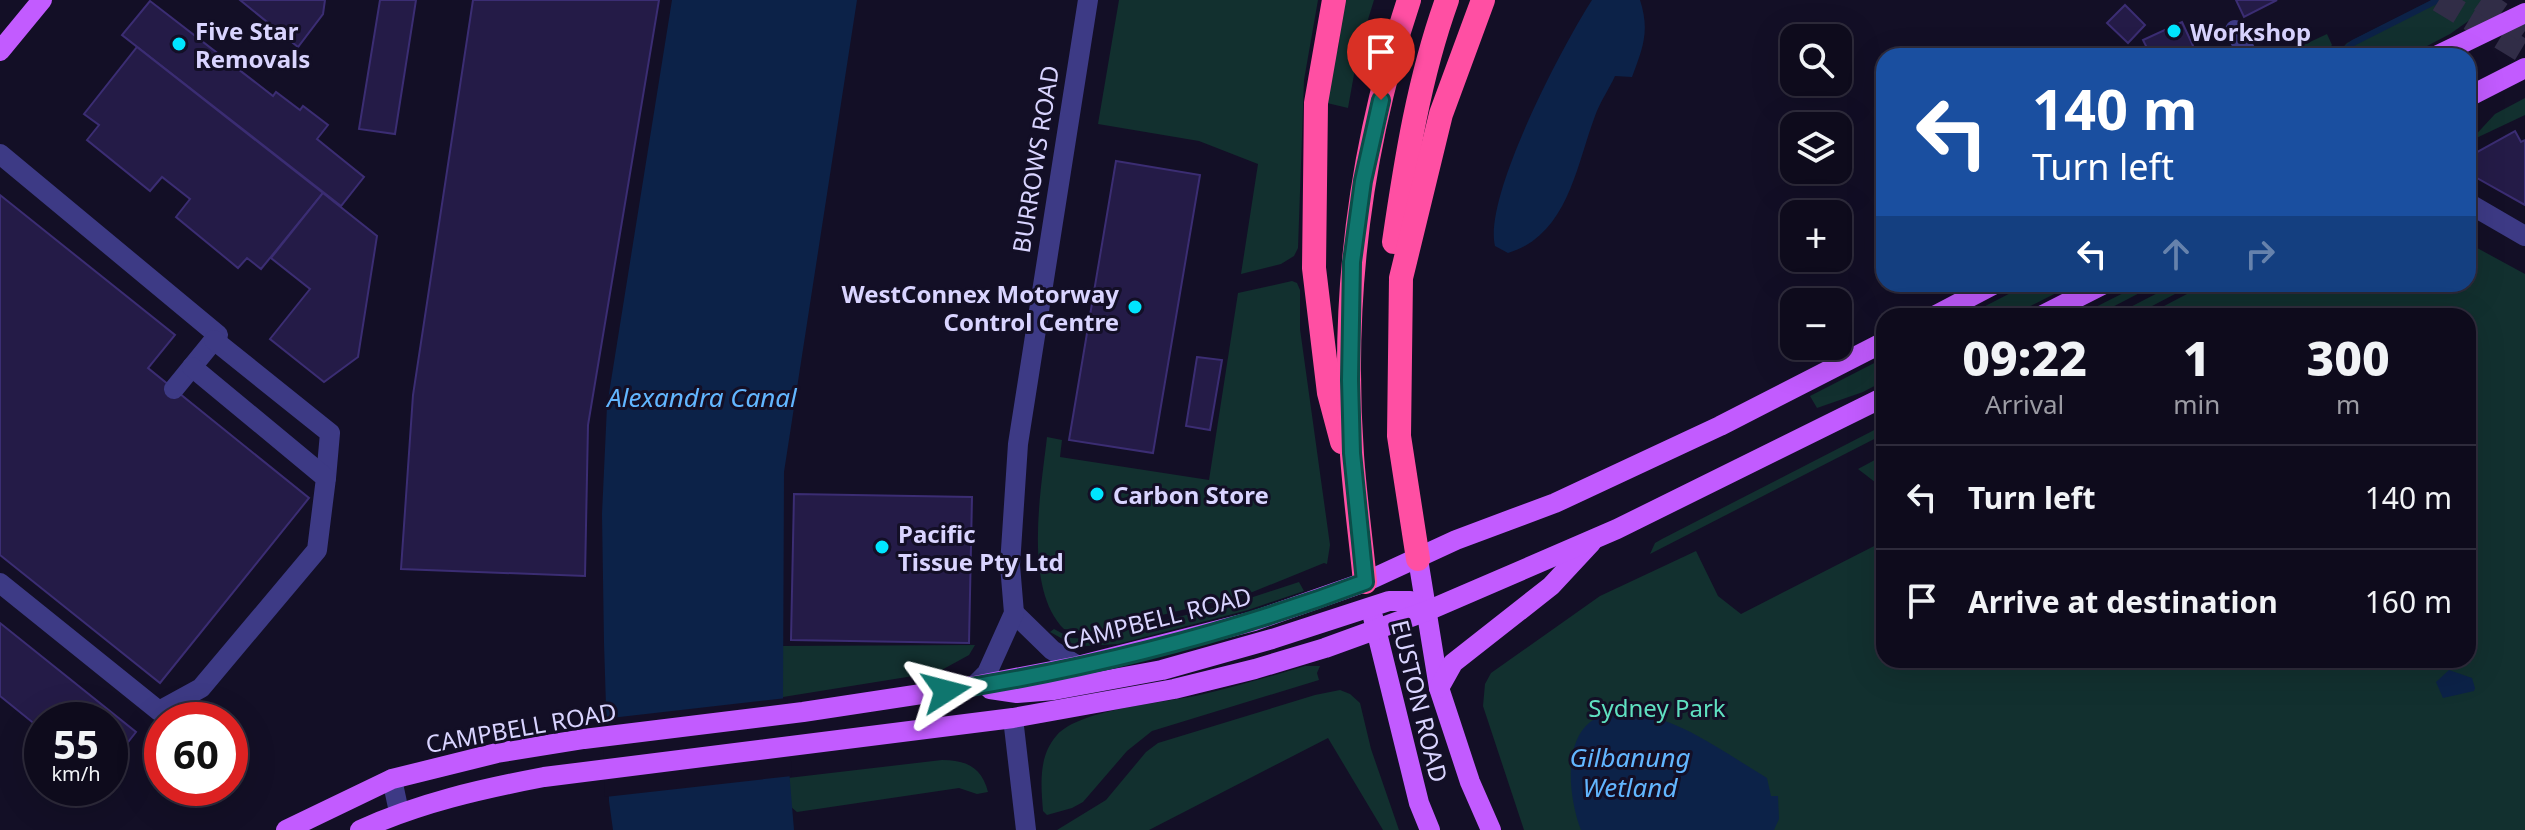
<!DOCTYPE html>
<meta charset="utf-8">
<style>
:root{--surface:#0e0b1c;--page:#171425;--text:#f1f3f6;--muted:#9b9ba3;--line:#2e2b3b}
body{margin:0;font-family:"Noto Sans",sans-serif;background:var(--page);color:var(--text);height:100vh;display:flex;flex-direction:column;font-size:30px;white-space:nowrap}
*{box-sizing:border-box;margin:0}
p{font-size:26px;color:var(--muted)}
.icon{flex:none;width:44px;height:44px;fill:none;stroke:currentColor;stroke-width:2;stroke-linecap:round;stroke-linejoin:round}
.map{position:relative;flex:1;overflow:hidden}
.side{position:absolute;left:1876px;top:308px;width:600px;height:360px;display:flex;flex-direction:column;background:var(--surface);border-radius:24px;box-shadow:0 8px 32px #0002,0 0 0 2px var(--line)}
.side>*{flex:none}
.hud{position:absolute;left:1876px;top:48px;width:600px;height:244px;border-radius:24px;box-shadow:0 8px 32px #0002,0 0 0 2px var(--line);background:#1a4fa0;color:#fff;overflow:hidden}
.fabs{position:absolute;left:1780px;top:24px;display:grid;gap:16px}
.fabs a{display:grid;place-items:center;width:72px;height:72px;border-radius:16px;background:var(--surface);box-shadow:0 8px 32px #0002,0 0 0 2px var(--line);font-size:40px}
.speed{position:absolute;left:24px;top:702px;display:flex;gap:16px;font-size:40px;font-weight:700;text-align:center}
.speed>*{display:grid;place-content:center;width:104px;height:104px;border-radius:50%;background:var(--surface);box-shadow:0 8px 32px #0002,0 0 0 2px var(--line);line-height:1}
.speed small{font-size:20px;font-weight:400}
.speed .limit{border:12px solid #d22;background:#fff;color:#111}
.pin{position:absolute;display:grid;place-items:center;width:68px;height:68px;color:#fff;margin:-82px -34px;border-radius:50% 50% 50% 0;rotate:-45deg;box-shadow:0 0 8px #0007}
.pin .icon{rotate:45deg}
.me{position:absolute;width:88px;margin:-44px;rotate:81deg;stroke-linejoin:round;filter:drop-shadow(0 0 6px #0008)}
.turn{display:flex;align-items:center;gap:28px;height:168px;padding:0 24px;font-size:36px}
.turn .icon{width:104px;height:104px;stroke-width:2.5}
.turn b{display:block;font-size:56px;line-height:68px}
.lanes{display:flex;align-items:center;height:76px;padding:0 24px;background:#0003;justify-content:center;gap:40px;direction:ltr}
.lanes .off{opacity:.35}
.eta{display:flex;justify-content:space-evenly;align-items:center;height:136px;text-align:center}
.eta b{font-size:48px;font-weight:800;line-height:56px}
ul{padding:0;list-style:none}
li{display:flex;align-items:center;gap:24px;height:104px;padding:0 24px;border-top:2px solid var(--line)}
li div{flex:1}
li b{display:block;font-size:30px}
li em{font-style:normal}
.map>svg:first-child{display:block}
.green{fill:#12302f}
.water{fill:#0c2248}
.pier{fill:#130f26}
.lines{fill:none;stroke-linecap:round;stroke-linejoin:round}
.stream{stroke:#0c2248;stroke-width:6}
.building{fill:#241b47;stroke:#3b2d73;stroke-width:2}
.highway-tunnel{stroke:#312d47;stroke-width:24;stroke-dasharray:24 12;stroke-linecap:butt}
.street{stroke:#3d3a85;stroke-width:20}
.primary{stroke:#c25bff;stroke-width:20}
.highway{stroke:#ff4fa3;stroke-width:24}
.route-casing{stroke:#0a4d48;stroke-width:20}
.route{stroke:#0f766e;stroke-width:14}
.poi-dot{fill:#00e5ff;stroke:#130f26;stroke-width:3}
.labels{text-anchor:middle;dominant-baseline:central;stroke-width:6;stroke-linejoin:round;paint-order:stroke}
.poi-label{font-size:24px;font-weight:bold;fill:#d9d4ff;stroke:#130f26;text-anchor:start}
.street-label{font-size:24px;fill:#d9d4ff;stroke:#130f26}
.park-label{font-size:24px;fill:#5fe0c0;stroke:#130f26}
.water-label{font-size:26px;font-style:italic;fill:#62b6ff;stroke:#130f26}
</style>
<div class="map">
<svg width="2525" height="830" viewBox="0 0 2525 830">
<rect width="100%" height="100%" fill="#130f26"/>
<g class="green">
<polygon points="1119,0 1318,0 1304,80 1298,248 1294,256 1281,264 1241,274 1258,164 1199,141 1098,124"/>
<polygon points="1344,0 1374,0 1358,52 1348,108 1327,103 1334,49 1338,50"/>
<polygon points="2432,0 2498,0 2450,34 2408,56 2335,56 2347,43"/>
<polygon points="2327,34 2332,45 2323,56 2302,56 2297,48"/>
<polygon points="2525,98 2525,115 2470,141 2495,114"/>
<polygon points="2468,243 2525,274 2525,830 1524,830 1483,706 1485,684 1491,673 1600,596 1696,551 1718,596 1741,614 1884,541 1884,660 2468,660 2468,316 2145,316 2206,284 2468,284"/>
<path d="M1292,281L1297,283L1300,290V329L1330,545L1327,564L1324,563L1250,593L1138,621L1088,632L1064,629C1023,588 1041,490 1047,437L1062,440L1060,457L1209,480L1238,293Z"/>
<polygon points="2028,284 2074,284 2011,316 1966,316"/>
<polygon points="2141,284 2157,284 2095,316 2078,316"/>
<polygon points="2175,284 2194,284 2133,316 2113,316"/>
<polygon points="1884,358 1884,381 1863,392 1817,408 1810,396"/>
<polygon points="1884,425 1884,434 1650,554 1655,543 1662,539"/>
<polygon points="1884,455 1884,489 1858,469"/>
<polygon points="1299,582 1304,591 1248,610 1118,644 1085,646 1070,643 1050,632 1054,629 1071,638 1093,639 1244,600"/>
<polygon points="975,645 969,655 938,672 783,697 782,646"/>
<path d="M1305,666H1320L1317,673L1319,680L1152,731L1127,751L1083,802L1072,808L1047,815L1043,811C1041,785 1038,756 1057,735C1082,708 1167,703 1204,694C1238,686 1272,676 1305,666Z"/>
<polygon points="1340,690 1350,694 1360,703 1371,749 1399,830 1383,830 1328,738 1149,830 1057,830 1106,800 1146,752 1158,743 1315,695"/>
<path d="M942,760C967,760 982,768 988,792L977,794L959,788L797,812L790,806L788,778Z"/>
</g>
<g class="water">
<polygon points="672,0 857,0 784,472 783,697 794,830 613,830 609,801 604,643 602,514 607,406"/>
<path d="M1592,0H1640C1650,31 1643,48 1632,77L1615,76C1609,89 1600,102 1595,116C1576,166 1568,235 1508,253L1495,246C1483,196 1563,45 1592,0Z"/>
<polygon points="2449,670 2472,678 2475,688 2474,691 2443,698 2436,682"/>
<path d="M1618,711C1673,713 1720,750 1767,778L1771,796H1778L1779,819L1774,830H1581C1570,802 1562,746 1589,723C1595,717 1609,715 1618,711Z"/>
</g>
<polygon class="pier" points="787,698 792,776 605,797 602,719"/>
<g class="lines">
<polyline class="stream" points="2338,56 2353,43 2438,0"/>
</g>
<g class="building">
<polygon points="240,0 325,0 323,14 298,47"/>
<polygon points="380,0 416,0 395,134 359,129"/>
<polygon points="473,0 659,0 588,425 585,576 401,569 413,395"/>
<polygon points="2236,0 2277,0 2244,17"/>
<polygon points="150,1 273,96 276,92 300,110 303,106 328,125 317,139 364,177 341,206 122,35"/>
<polygon points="2125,5 2145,25 2128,43 2107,23"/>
<polygon points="2182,22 2194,48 2175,56 2151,56 2143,40"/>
<polygon points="137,47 323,193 261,269 247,258 238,268 176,217 190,199 162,177 150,191 87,140 99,125 84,114"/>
<polygon points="2515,131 2521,142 2525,140 2525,205 2468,173 2468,157"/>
<polygon points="1116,161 1200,175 1153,453 1069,440"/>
<polygon points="323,193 377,236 358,357 324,382 270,339 310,289 271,258"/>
<polygon points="0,195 175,335 148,368 309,498 160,683 0,555"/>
<polygon points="1197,357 1222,360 1210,430 1186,426"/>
<polygon points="794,494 972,497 969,643 791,640"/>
<polygon points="0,623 136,732 110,765 110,720 42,720 42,730 0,696"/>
</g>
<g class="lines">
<g class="highway-tunnel">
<polyline points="2439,0 2525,52"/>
<polyline points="2481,0 2525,31"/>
</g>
<g class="street">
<polyline points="2235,30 2248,56"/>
<polyline points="0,154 218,335 174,389"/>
<polyline points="2468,203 2525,236"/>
<polyline points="214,340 330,433 326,478"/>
<polyline points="0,583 159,711 201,688 317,550 326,478 192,367"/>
<polyline points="1014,613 1052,650 1078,666"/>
<polyline points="974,686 987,673 1014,613 1010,565 1018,444 1088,0"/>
<polyline points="1013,718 1026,830"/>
<polyline points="392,779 399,812"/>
</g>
<g class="primary">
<polyline points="0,51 42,0"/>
<polyline points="2436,56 2525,13"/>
<polyline points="2468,97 2525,68"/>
<polyline points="1934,316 1995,284"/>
<polyline points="2041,316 2104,284"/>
<polyline points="1418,559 1439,688 1470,782 1491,830"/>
<polyline points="1373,617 1419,803 1430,830"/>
<polyline points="1439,688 1453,663 1551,586 1591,543"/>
<polyline points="990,689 1017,693 1054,690 1162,670 1272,639 1389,601 1410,601 1427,611"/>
<polyline points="286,830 392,779 497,753 584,739 803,712 974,686 1078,666 1254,621 1365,582 1456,540 1555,503 1720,426 1884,342"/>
<path d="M360,830C419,803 481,789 544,777L1013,718L1174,689L1255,669L1325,648L1427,611L1617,529L1884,397"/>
</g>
<g class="highway">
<polyline points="1334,0 1316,103 1314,268 1329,393 1342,442"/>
<path d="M1394,242C1406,160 1419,78 1447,0"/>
<polyline points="1418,559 1399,436 1401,278 1441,114 1483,0"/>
<path d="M1365,582C1361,540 1355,498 1352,455C1341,300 1360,147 1409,0"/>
</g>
</g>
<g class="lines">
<g class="route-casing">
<path id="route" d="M946,691C1088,669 1230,633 1365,582L1352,453L1350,380L1352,262L1363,181L1381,100"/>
</g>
<use href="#route" class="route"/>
</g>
<g class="poi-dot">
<circle cx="2174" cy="31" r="8"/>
<circle cx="179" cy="44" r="8"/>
<circle cx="1135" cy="307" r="8"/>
<circle cx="1097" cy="494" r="8"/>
<circle cx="882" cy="547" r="8"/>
</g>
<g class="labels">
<g class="poi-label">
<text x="195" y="30">Five Star<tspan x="195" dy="28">Removals</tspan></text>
<text x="2190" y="31">Workshop</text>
<text x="1119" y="293" text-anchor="end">WestConnex Motorway<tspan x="1119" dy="28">Control Centre</tspan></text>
<text x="1113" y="494">Carbon Store</text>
<text x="898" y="533">Pacific<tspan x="898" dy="28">Tissue Pty Ltd</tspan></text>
</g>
<g class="street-label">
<text transform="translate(1035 159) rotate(-81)">BURROWS ROAD</text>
<text transform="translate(1157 618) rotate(-14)">CAMPBELL ROAD</text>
<text transform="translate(1420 701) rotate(76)">EUSTON ROAD</text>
<text transform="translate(521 727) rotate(-10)">CAMPBELL ROAD</text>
</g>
<g class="park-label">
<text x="1657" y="707">Sydney Park</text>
</g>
<g class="water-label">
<text x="702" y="397">Alexandra Canal</text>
<text x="1630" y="757">Gilbanung<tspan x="1630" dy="30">Wetland</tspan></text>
</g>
</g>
</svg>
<div class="fabs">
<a><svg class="icon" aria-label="search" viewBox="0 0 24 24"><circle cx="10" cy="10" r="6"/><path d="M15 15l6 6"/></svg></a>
<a><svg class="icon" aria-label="layers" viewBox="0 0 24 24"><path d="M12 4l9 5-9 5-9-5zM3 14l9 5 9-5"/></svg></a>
<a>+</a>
<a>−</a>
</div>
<div class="speed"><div>55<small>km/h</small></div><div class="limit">60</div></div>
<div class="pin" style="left:1381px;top:100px;background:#d93025"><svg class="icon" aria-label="arrive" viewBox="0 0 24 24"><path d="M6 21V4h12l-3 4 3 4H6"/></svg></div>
<svg class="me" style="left:946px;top:691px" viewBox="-20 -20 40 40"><path d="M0-17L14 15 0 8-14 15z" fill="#0f766e" stroke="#fff" stroke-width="4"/></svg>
<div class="hud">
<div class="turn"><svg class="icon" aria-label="left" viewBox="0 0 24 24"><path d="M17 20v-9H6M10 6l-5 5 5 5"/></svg><div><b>140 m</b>Turn left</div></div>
<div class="lanes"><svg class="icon" aria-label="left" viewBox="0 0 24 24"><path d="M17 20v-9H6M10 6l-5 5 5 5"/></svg><svg class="icon off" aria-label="ahead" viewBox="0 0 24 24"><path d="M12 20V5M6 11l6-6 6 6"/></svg><svg class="icon off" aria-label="right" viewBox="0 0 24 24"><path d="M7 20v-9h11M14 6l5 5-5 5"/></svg></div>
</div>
<section class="side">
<div class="eta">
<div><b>09:22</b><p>Arrival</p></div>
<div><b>1</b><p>min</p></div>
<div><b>300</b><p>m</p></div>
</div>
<ul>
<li><svg class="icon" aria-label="left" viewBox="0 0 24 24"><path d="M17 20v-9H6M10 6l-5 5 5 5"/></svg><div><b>Turn left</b></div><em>140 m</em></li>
<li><svg class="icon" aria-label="arrive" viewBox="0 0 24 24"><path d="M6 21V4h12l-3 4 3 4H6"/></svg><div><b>Arrive at destination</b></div><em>160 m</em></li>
</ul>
</section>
</div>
